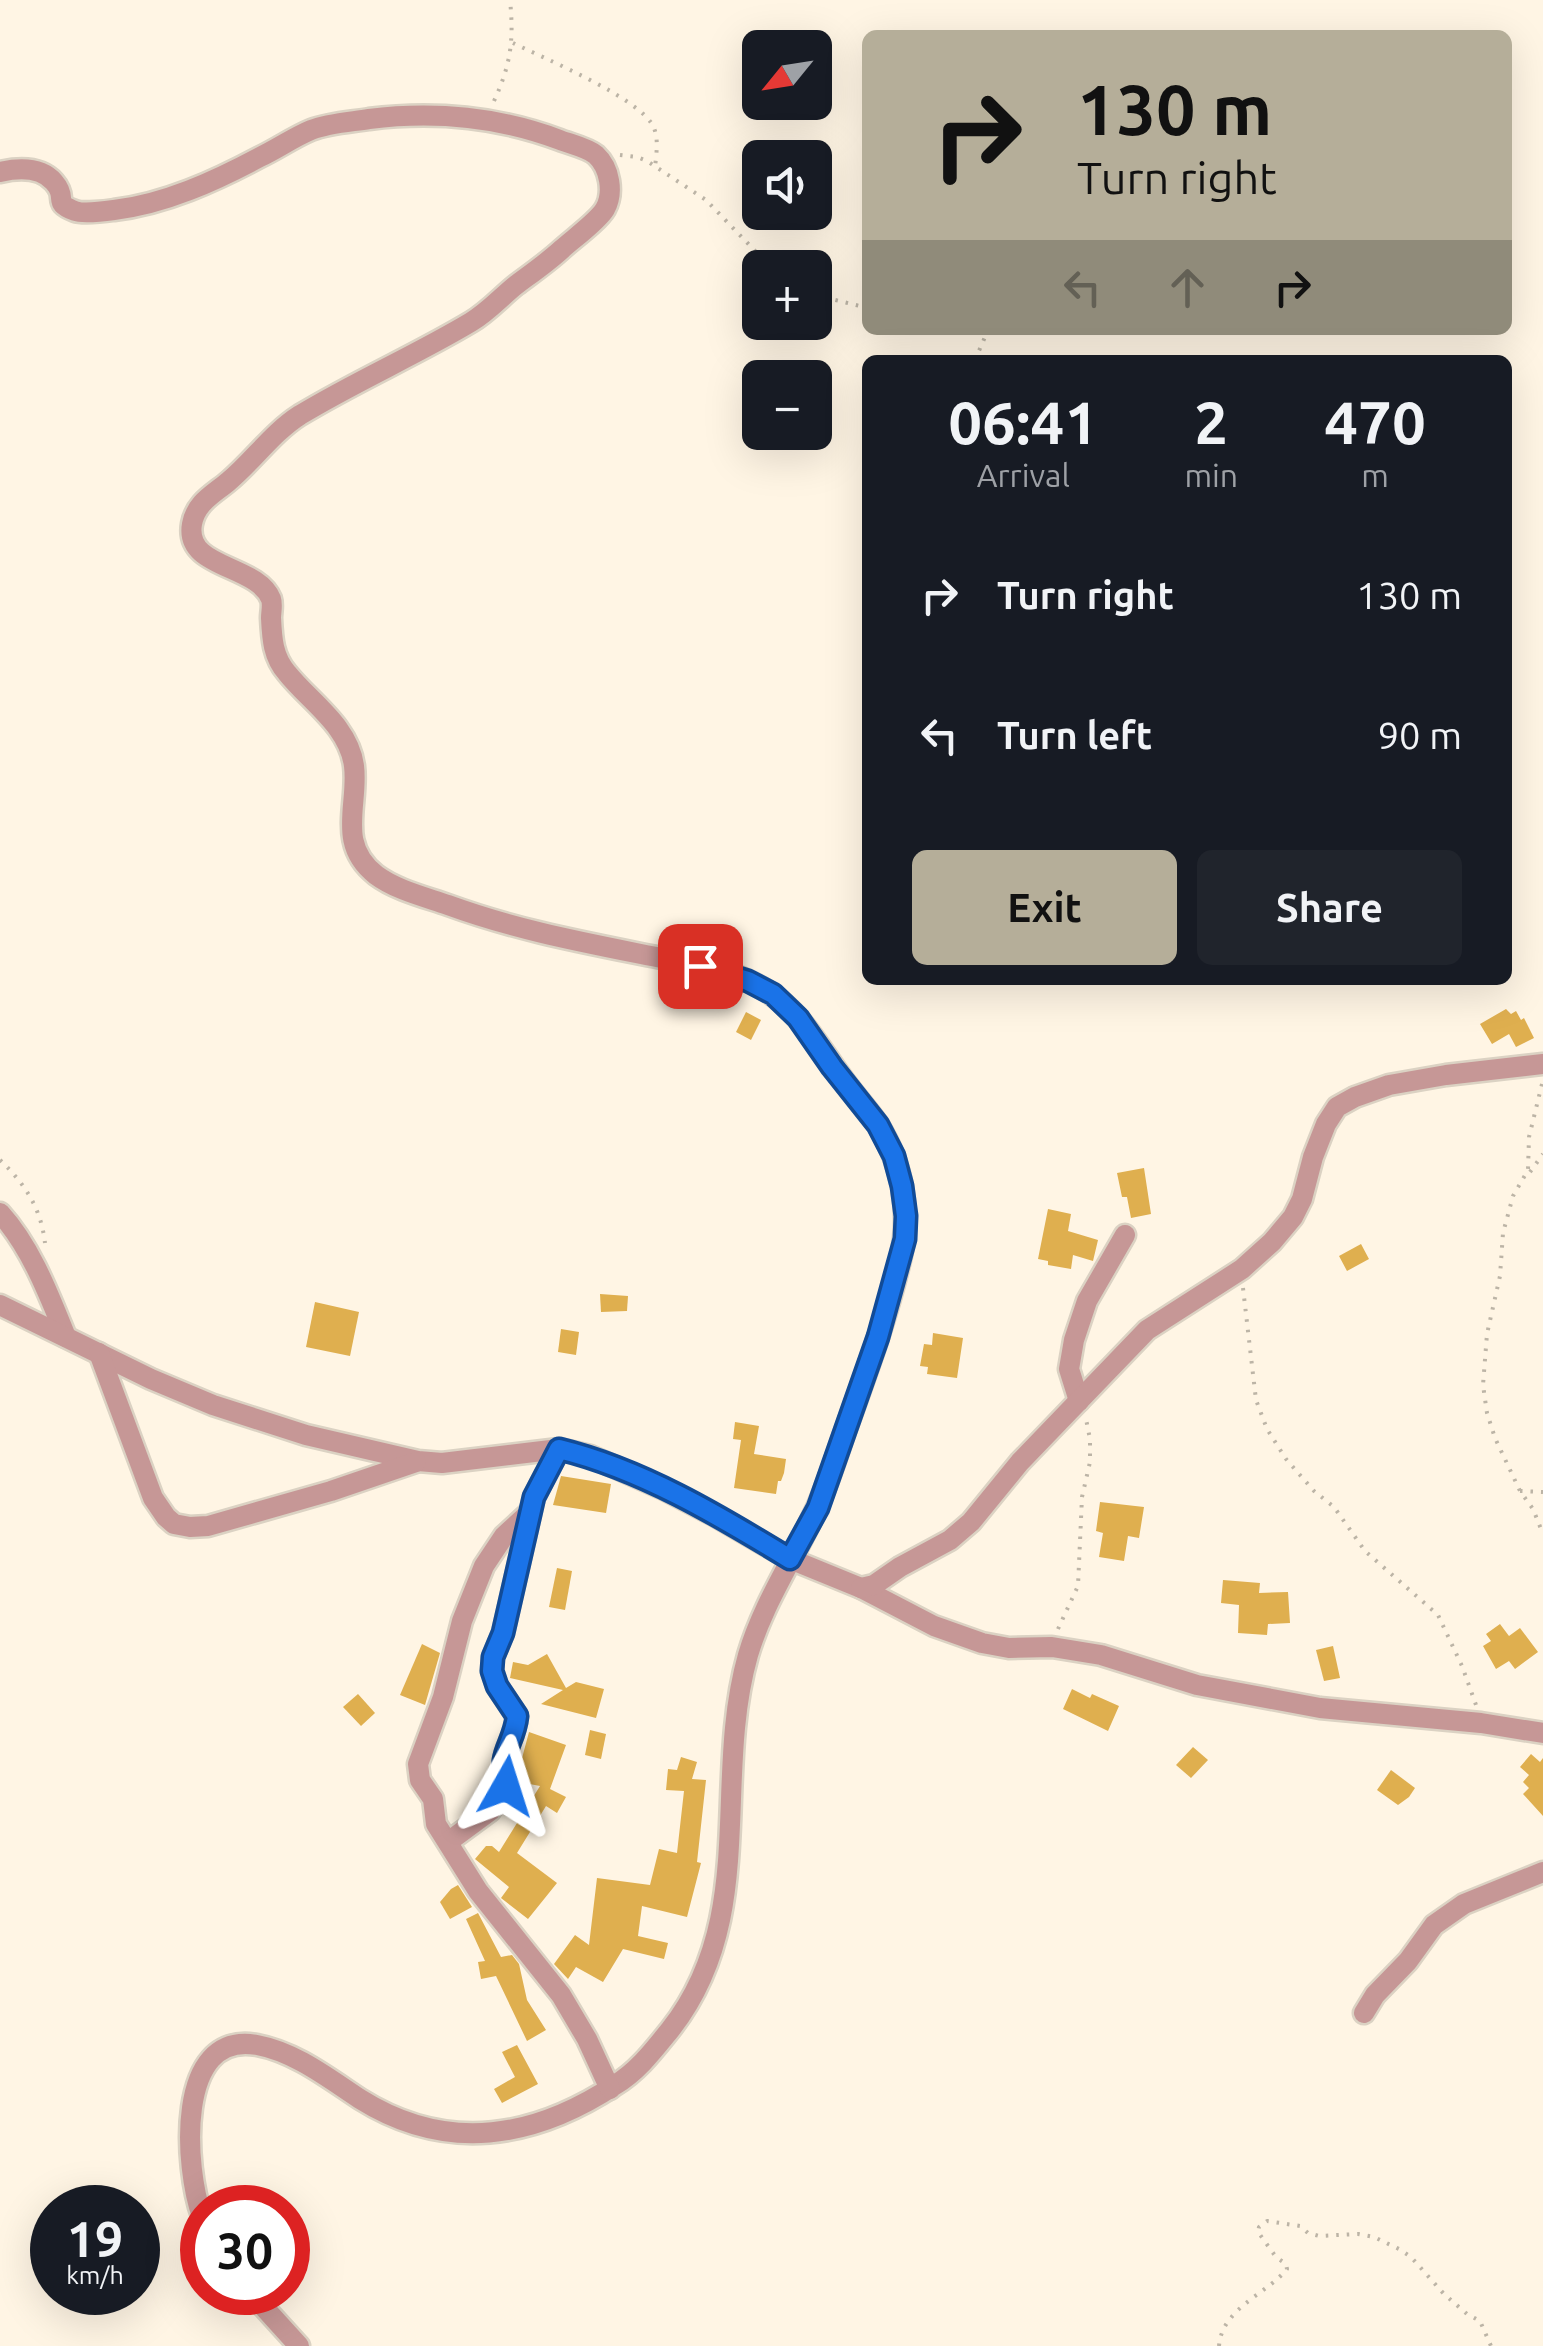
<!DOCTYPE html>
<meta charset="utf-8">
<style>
:root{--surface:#171b24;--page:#20242c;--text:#f1f3f6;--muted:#9ea1a6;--accent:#b5ae99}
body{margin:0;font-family:Ubuntu,sans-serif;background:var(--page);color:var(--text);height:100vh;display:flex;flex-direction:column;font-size:38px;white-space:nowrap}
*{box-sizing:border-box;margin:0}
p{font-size:32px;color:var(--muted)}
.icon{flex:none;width:55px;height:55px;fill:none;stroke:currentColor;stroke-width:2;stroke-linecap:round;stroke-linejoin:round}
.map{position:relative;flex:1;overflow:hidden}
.side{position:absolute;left:862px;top:355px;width:650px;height:630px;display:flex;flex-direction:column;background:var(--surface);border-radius:15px;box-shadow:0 10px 40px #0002}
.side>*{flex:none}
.hud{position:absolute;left:862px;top:30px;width:650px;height:305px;border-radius:15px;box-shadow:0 10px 40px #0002;background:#b5ae99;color:#111;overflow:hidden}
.needle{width:65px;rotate:240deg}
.buttons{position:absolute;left:742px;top:30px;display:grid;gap:20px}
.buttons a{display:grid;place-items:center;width:90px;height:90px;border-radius:15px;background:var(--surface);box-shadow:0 10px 40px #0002;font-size:50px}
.speed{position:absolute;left:30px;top:2185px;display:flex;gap:20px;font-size:50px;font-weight:700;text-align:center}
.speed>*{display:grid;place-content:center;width:130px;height:130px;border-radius:50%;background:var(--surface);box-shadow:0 10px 40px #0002;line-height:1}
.speed small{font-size:25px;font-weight:400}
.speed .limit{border:15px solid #d22;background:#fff;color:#111}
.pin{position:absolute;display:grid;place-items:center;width:85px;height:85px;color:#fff;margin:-42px;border-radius:20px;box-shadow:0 5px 15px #0006}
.me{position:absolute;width:110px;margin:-55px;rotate:6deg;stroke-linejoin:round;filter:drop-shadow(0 0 8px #0008)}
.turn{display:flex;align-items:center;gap:35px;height:210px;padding:0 50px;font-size:45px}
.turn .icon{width:130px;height:130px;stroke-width:2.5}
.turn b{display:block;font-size:70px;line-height:85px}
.lanes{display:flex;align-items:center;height:95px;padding:0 50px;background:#0003;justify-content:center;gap:50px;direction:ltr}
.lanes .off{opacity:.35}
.eta{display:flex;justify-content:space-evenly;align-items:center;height:170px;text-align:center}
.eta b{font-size:60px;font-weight:600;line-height:70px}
.cta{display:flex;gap:20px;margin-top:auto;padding:20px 50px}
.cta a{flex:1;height:115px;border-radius:15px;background:var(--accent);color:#111;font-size:40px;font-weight:600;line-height:115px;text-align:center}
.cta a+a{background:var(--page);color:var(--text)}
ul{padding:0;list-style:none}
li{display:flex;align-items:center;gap:30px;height:140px;padding:0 50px}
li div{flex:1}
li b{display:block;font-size:38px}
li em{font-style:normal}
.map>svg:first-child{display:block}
.building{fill:#dfaf4f}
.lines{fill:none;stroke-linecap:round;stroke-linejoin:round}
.minor-casing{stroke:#dbd2c3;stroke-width:25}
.path{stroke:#bcb4a6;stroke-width:4;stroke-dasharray:2.5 8;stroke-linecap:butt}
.minor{stroke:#c69796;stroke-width:20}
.route-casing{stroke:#114b97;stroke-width:25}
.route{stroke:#1a73e8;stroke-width:18}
</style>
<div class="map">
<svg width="1543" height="2346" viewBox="0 0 1543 2346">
<rect width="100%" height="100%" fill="#fff5e4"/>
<g class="building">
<polygon points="1506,1009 1511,1014 1516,1011 1521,1020 1524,1018 1534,1038 1516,1047 1509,1034 1492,1044 1480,1024"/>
<polygon points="746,1012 761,1020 751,1040 736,1032"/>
<polygon points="1144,1168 1151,1214 1131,1218 1127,1197 1122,1197 1117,1173"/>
<polygon points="1048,1209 1071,1214 1068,1231 1098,1240 1093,1261 1073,1255 1071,1269 1048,1265 1048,1261 1038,1259"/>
<polygon points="1361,1244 1369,1259 1347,1271 1339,1256"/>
<polygon points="600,1294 628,1296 627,1311 601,1312"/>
<polygon points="315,1302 359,1312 350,1356 306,1347"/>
<polygon points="561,1329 579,1332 576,1355 558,1352"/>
<polygon points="933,1333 963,1338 957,1378 927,1374 928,1367 920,1366 924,1344 932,1345"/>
<polygon points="735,1422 759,1426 754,1454 786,1459 784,1473 781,1481 778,1481 776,1494 734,1488 741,1440 733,1439"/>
<polygon points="561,1476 611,1484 606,1513 553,1505"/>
<polygon points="1100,1502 1144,1507 1139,1538 1128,1536 1124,1561 1099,1557 1103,1533 1096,1531"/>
<polygon points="557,1568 572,1571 565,1610 549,1607"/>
<polygon points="1223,1580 1260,1583 1259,1593 1288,1592 1290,1623 1268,1624 1267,1635 1238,1633 1239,1605 1221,1603"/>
<polygon points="1500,1624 1509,1636 1520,1628 1538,1652 1515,1669 1509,1661 1496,1669 1483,1646 1491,1641 1486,1634"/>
<polygon points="422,1644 440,1653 425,1705 400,1695"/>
<polygon points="1333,1646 1340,1678 1324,1681 1316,1650"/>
<polygon points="547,1654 566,1688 576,1682 604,1689 596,1718 541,1704 563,1690 510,1678 513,1662 528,1665"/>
<polygon points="1072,1689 1090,1698 1092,1694 1119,1706 1108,1731 1063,1709"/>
<polygon points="358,1694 375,1713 361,1726 343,1707"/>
<polygon points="590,1730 606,1734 601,1759 585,1755"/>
<polygon points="529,1732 566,1745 550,1789 566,1797 557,1813 546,1806 517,1853 557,1883 528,1919 501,1898 509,1887 475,1859 486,1846 492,1846 499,1852 540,1786 519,1782 518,1773"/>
<polygon points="1193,1747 1208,1760 1191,1778 1176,1765"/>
<polygon points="1531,1754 1540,1762 1543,1758 1543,1816 1523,1794 1529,1788 1523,1782 1529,1775 1520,1767"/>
<polygon points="681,1757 697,1762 692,1779 706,1780 697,1862 701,1863 687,1917 642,1906 638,1936 668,1943 664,1959 623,1949 603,1982 576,1967 568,1979 554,1964 575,1935 589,1945 597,1878 650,1885 659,1849 677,1853 684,1791 666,1790 668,1769 677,1770"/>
<polygon points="1391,1770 1415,1788 1409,1797 1398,1805 1377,1790"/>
<polygon points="458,1885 472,1907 450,1919 440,1902 451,1889"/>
<polygon points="478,1913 501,1957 512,1955 519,1964 527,2000 546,2030 527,2041 496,1976 481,1979 478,1962 485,1961 466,1919"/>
<polygon points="517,2045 538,2084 502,2103 494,2089 515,2077 502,2052"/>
</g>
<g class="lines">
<g class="minor-casing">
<g id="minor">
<path d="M0,172C18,168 40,166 54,182C69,199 51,202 75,211C83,214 107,211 114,210C165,204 215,181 260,157C277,149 294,137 311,130C329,123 350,122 369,119C434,111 499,117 560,140C570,144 588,148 596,155C610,168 614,193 605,209C598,221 573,239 562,249C548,262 532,273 516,285C501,297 488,312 471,322C416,355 356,381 300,415C272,433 254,460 229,481C214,494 196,502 192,524C184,569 257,564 271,599C273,605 271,612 271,618C272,639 273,657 287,673C310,702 349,726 354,766C359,804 336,844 376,875C396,890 425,897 448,905C511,928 571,940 636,953C679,962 729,967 767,991C805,1015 826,1060 854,1094C862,1104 871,1114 878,1125C902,1163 911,1212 901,1256C888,1313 868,1368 848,1423C837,1453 828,1485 814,1514C792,1562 763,1604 748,1655C712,1782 759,1917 670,2030C653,2051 638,2071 615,2085C533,2139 446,2153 360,2099C328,2078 295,2052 257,2045C174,2030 185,2170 202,2216"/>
<path d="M0,1213C31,1247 49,1295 66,1337"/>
<polyline points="0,1305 151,1379 213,1405 306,1435 418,1461 442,1463 559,1449 590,1456 662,1488 714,1515 790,1559 861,1588 934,1626 982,1643 1009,1648 1052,1647 1101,1655 1197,1685 1320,1708 1481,1723 1543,1733"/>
<polyline points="99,1353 153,1498 166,1517 174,1524 190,1527 208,1526 331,1491 416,1462"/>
<polyline points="1079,1401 1069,1369 1074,1340 1087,1301 1125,1235"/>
<polyline points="529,1513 504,1536 484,1566 462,1621 443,1697 418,1764 420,1780 433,1799 436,1824 478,1891 561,1995 587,2039 610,2089"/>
<polyline points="861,1588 874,1585 900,1567 950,1540 971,1522 1020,1462 1147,1330 1242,1269 1272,1242 1293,1217 1302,1199 1313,1157 1326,1124 1337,1107 1355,1097 1389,1085 1446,1075 1543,1064"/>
<path d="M448,1842L490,1811L506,1786C497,1752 514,1745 517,1716L497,1686L492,1671L493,1657L503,1633L534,1497L559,1449"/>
<polyline points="1364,2013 1375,1995 1408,1961 1434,1925 1464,1904 1543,1872"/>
<polyline points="250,2292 299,2346"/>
</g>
</g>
<g class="path">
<path d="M513,43C543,58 643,99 654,128C659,141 656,155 655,168"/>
<path d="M494,101C511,64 514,40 510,0"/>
<polyline points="620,155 637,157 647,161 706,200 759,255 775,268"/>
<polyline points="815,295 868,308"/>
<polyline points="975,360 988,330"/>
<polyline points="1542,1084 1529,1137 1528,1170 1513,1196 1503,1233 1500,1276 1487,1334 1483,1385 1487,1413 1495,1438 1520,1491 1533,1509 1543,1534"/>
<path d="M0,1160C25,1184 41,1208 45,1243"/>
<polyline points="1530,1172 1543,1154"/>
<polyline points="1243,1288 1256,1400 1267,1429 1286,1459 1314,1491 1334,1507 1365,1551 1438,1615 1462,1666 1476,1705"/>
<polyline points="1520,1491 1543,1492"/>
<polyline points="1058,1629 1078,1586 1082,1497 1090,1462 1090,1439 1086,1419"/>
<path d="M1219,2346C1222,2308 1267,2294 1287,2269L1286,2264L1276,2257L1258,2232L1259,2227L1267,2221L1300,2226L1308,2233L1319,2236L1358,2234L1374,2237L1399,2249L1411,2257L1444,2294L1467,2314L1480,2321L1491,2346"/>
</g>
<use href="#minor" class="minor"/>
</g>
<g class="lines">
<g class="route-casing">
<path id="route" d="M506,1786C497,1752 514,1745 517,1716L497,1686L492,1671L493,1657L503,1633L534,1497L559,1449C641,1469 718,1515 790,1559L818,1508L878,1337L905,1239L906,1216L902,1186L894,1156L878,1125L832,1067L798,1018L773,994L748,981L700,966"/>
</g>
<use href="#route" class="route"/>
</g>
</svg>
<div class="buttons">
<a><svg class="needle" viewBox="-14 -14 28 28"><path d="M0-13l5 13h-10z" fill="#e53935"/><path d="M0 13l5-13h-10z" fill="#9ea1a6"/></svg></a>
<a><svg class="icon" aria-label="sound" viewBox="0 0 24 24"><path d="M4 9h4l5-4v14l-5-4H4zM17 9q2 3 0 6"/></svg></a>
<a>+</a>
<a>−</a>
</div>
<div class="speed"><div>19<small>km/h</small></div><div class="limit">30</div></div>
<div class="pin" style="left:700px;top:966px;background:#d93025"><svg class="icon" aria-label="arrive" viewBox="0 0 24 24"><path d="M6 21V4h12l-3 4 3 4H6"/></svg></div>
<svg class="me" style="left:506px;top:1786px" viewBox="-20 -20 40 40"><path d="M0-17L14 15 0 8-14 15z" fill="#1a73e8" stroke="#fff" stroke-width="4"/></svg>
<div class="hud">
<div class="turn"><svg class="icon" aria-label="right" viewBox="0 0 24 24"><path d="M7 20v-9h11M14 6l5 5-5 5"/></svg><div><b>130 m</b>Turn right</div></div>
<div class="lanes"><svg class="icon off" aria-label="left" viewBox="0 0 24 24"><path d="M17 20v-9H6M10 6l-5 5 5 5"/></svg><svg class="icon off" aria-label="ahead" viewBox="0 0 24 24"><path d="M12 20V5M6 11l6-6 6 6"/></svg><svg class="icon" aria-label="right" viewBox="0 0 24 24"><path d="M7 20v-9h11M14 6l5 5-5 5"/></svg></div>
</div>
<section class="side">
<div class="eta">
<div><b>06:41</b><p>Arrival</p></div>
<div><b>2</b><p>min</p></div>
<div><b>470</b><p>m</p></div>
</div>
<ul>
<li><svg class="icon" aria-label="right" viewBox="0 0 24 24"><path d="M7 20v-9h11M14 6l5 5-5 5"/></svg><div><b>Turn right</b></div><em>130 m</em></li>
<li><svg class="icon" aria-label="left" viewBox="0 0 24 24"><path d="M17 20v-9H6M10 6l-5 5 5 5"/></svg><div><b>Turn left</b></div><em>90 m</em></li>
</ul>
<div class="cta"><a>Exit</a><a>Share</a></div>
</section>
</div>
